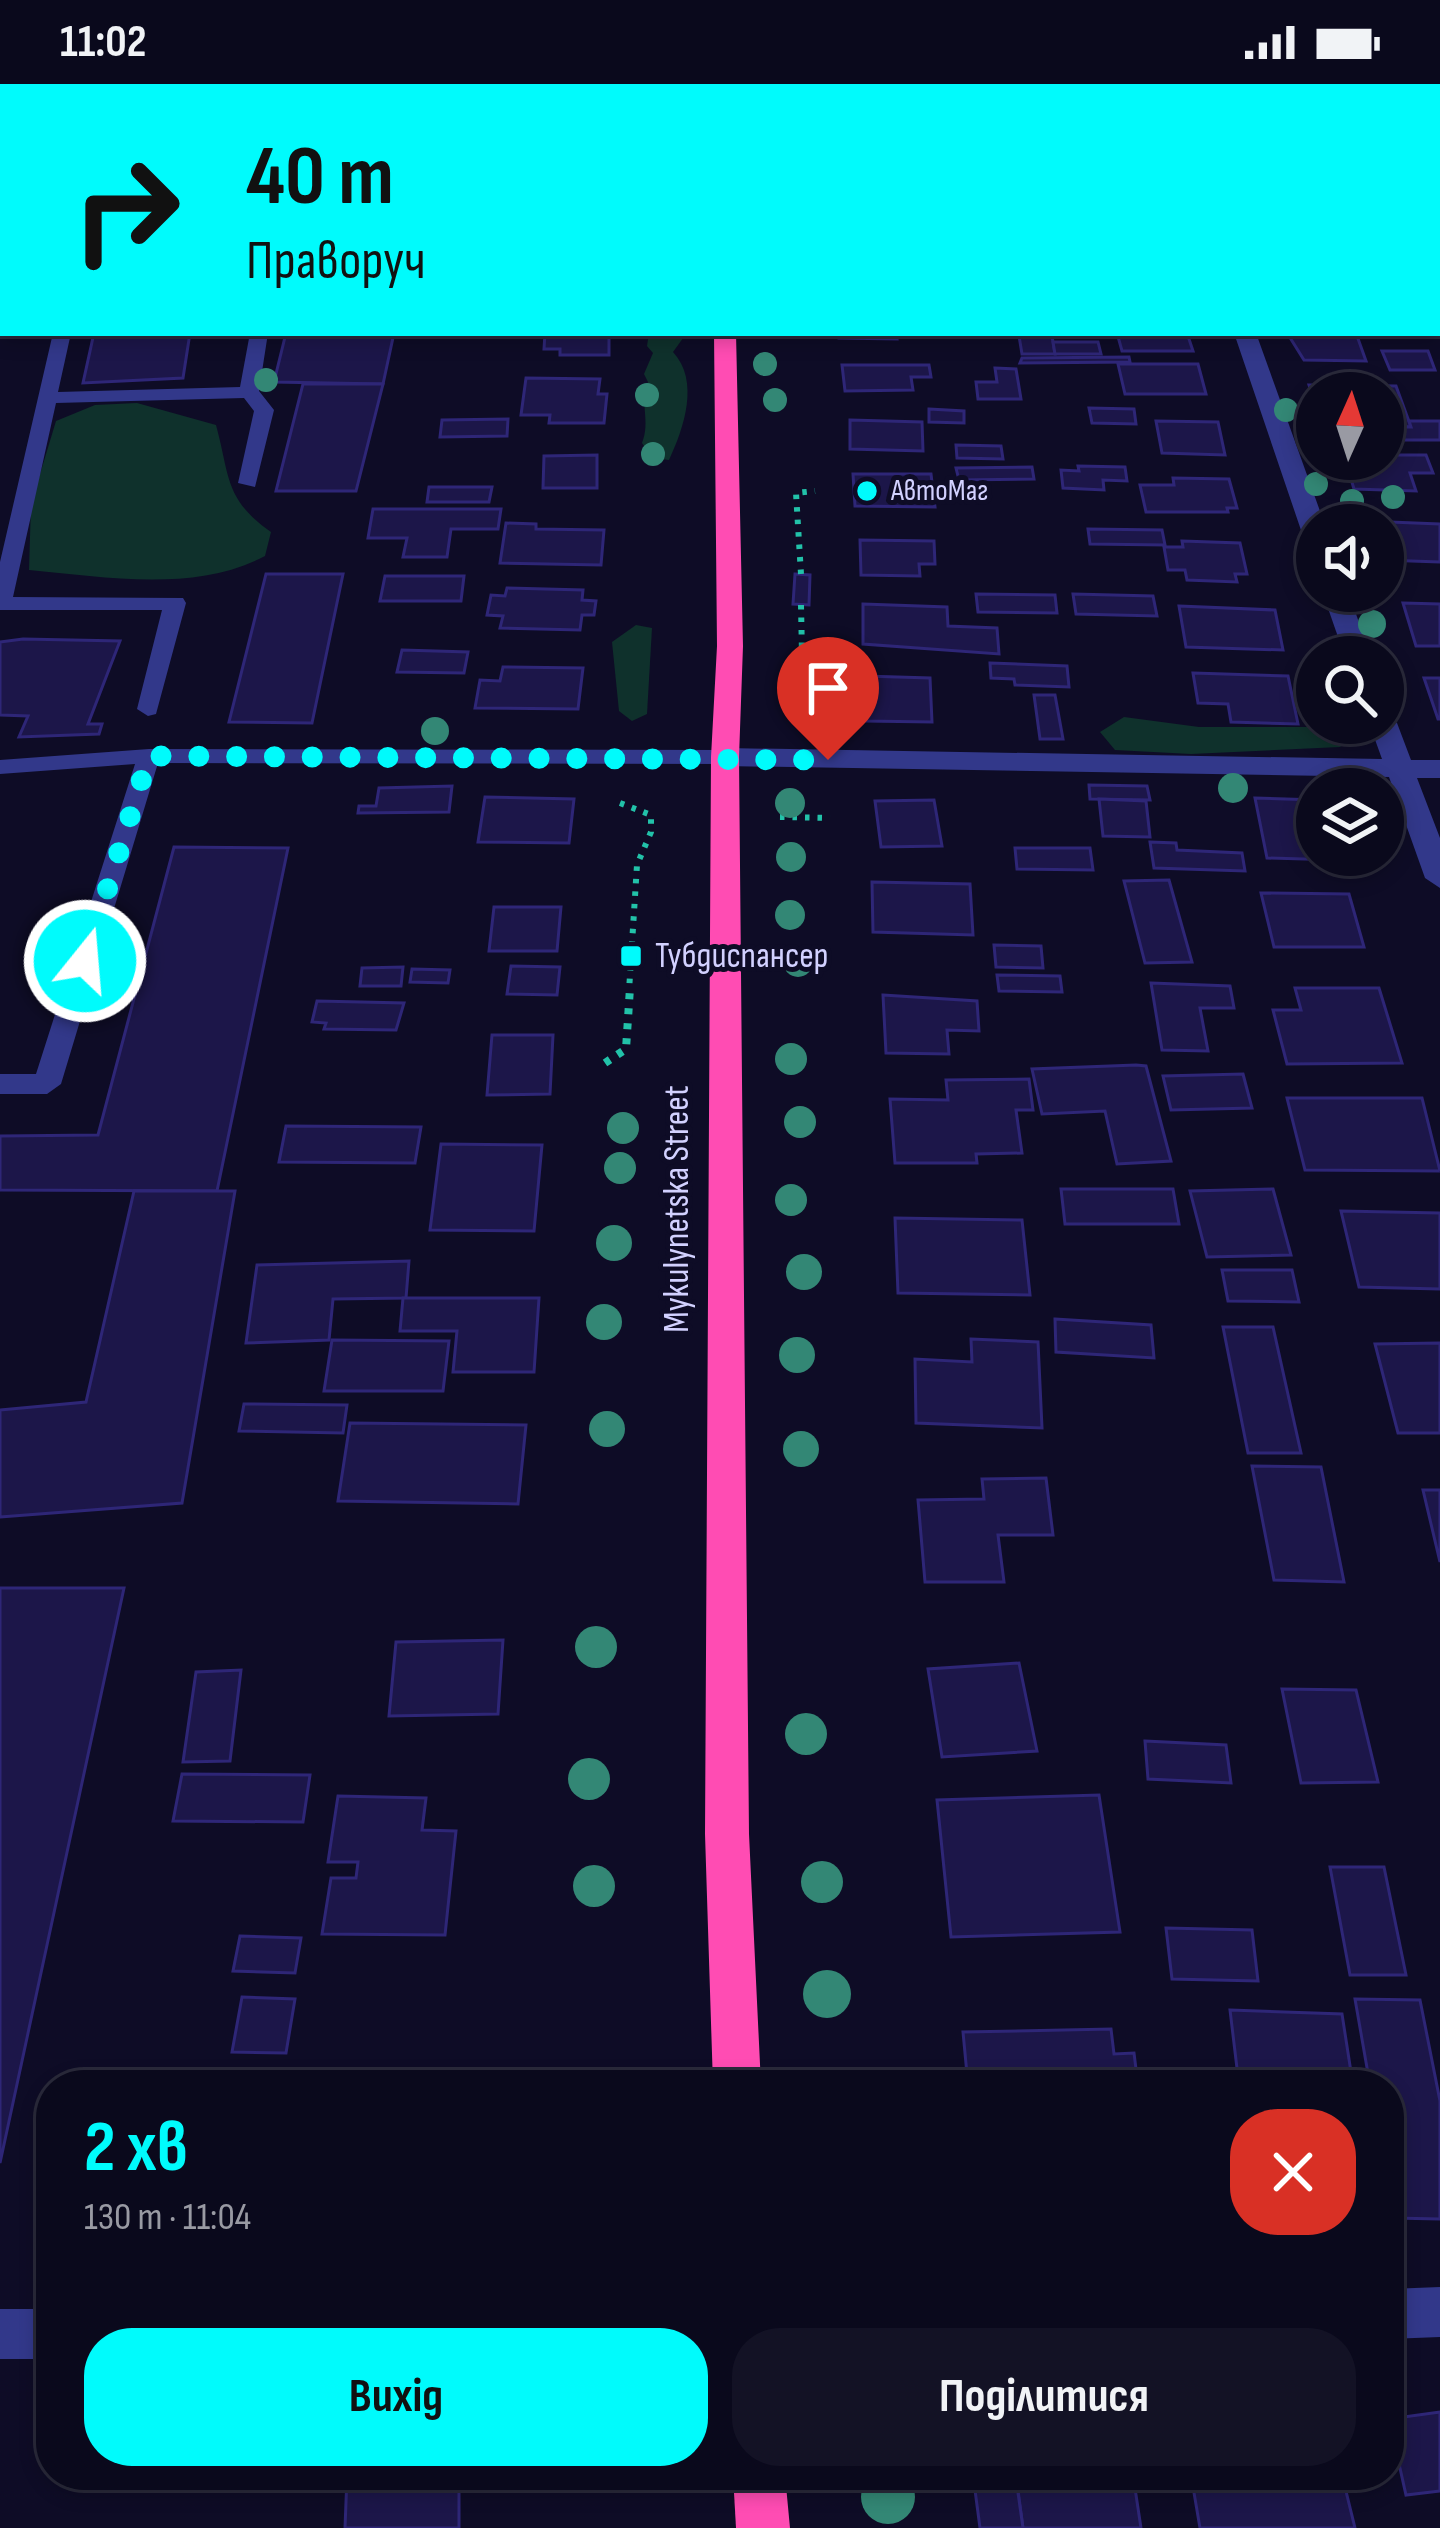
<!DOCTYPE html>
<html lang="uk">
<meta charset="utf-8">
<style>
:root{--surface:#0a091c;--page:#131225;--text:#f1f3f6;--muted:#999aa3;--line:#2a2a3b;--accent:#00fbfc}
body{margin:0;font-family:"Sofia Sans Condensed",sans-serif;background:var(--page);color:var(--text);height:100vh;display:flex;flex-direction:column;font-size:45px;white-space:nowrap}
*{box-sizing:border-box;margin:0}
p{font-size:39px;color:var(--muted)}
.icon{flex:none;width:66px;height:66px;fill:none;stroke:currentColor;stroke-width:2;stroke-linecap:round;stroke-linejoin:round}
.map{position:relative;flex:1;overflow:hidden}
.drawer{position:absolute;left:36px;top:1986px;width:1368px;height:420px;display:flex;flex-direction:column;background:var(--surface);border-radius:48px;box-shadow:0 6px 18px #0003,0 0 0 3px var(--line)}
.drawer>*{flex:none}
.hud{position:absolute;left:0px;top:0px;width:1440px;height:252px;box-shadow:0 6px 18px #0003,0 0 0 3px var(--line);background:#00fbfc;color:#111;overflow:hidden}
.needle{width:78px;rotate:3deg}
.buttons{position:absolute;left:1296px;top:288px;display:grid;gap:24px}
.buttons a{display:grid;place-items:center;width:108px;height:108px;border-radius:50%;background:var(--surface);box-shadow:0 6px 18px #0003,0 0 0 3px var(--line);font-size:60px}
.pin{position:absolute;display:grid;place-items:center;width:102px;height:102px;color:#fff;margin:-123px -51px;border-radius:50% 50% 50% 0;rotate:-45deg;box-shadow:0 0 12px #0007}
.pin .icon{rotate:45deg}
.me{position:absolute;width:132px;margin:-66px;rotate:17deg;stroke-linejoin:round;filter:drop-shadow(0 0 9px #0008)}
.turn{display:flex;align-items:center;gap:42px;height:252px;padding:0 48px;font-size:54px}
.turn .icon{width:156px;height:156px;stroke-width:2.5}
.turn b{display:block;font-size:84px;line-height:102px}
.round{display:grid;place-items:center;flex:none;width:126px;height:126px;border-radius:48px;background:var(--page)}
.summary{display:flex;align-items:center;justify-content:space-between;height:204px;padding:0 48px}
h1{font-size:72px;font-weight:700;line-height:90px;color:var(--accent)}
.button{display:flex;gap:24px;margin-top:auto;padding:24px 48px}
.button a{flex:1;height:138px;border-radius:48px;background:var(--accent);color:#111;font-size:48px;font-weight:700;line-height:138px;text-align:center}
.button a+a{background:var(--page);color:var(--text)}
.status{display:flex;justify-content:space-between;align-items:center;height:84px;padding:0 60px;background:var(--surface);direction:ltr}
.status svg{height:33px;fill:currentColor}
.map>svg:first-child{display:block}
.green{fill:#0f312c}
.building{fill:#1c1649;stroke:#2e2677;stroke-width:3}
.lines{fill:none;stroke-linecap:round;stroke-linejoin:round}
.path-far2{stroke:#22c2a9;stroke-width:4.5;stroke-dasharray:3 6;stroke-linecap:butt}
.path-far1{stroke:#22c2a9;stroke-width:6;stroke-dasharray:4.5 8;stroke-linecap:butt}
.path{stroke:#22c2a9;stroke-width:8;stroke-dasharray:6 9;stroke-linecap:butt}
.lane{fill:#32388a;fill-rule:evenodd}
.street{fill:#32388a;fill-rule:evenodd}
.highway{fill:#ff4cb3;fill-rule:evenodd}
.tree{fill:#338775}
.route{stroke:#00fbfc;stroke-width:21;stroke-dasharray:0 37.8}
.poi-dot{fill:#00fbfc;stroke:#0e0c26;stroke-width:4.5}
.labels{text-anchor:middle;dominant-baseline:central;stroke-width:10;stroke-linejoin:round;paint-order:stroke}
.far-poi-label{font-size:30px;fill:#d2d1ff;stroke:#0e0c26;text-anchor:start}
.poi-label{font-size:36px;fill:#d2d1ff;stroke:#0e0c26;text-anchor:start}
.street-label{font-size:36px;fill:#d2d1ff;stroke:#0e0c26}
</style>
<div class="status"><b>11:02</b><svg viewBox="0 0 49 12"><path d="M0 12V9h3v3zM5 12V6h3v6zM10 12V3h3v9zM15 12V0h3v12zM26 1h20v11H26zM47 4h2v5h-2z"/></svg></div>
<div class="map">
<svg width="1440" height="2444" viewBox="0 0 1440 2444">
<rect width="100%" height="100%" fill="#0e0c26"/>
<g class="green">
<path d="M649,249L686,250L673,268C700,297 684,344 669,376L652,374L642,359C651,337 639,320 648,298L644,290L653,269L647,262Z"/>
<path d="M137,319L216,341C230,392 224,415 271,448L265,472C195,509 105,493 29,486L31,420L56,337L95,321Z"/>
<polygon points="636,541 652,544 647,630 632,637 619,627 612,558"/>
<polygon points="1317,626 1317,639 1356,639 1359,646 1340,663 1191,670 1115,666 1100,648 1124,633 1199,643 1309,643"/>
</g>
<g class="building">
<polygon points="94,249 190,249 183,294 83,299"/>
<polygon points="286,249 394,249 383,300 274,298"/>
<polygon points="545,249 609,249 609,271 560,271 560,265 544,265"/>
<polygon points="839,249 896,249 897,255 839,254"/>
<polygon points="1117,249 1187,249 1193,267 1122,267"/>
<polygon points="1294,249 1356,249 1366,277 1304,276 1289,252"/>
<polygon points="1019,252 1052,252 1055,270 1022,270"/>
<polygon points="1053,258 1098,258 1101,270 1055,270"/>
<polygon points="1382,267 1428,267 1435,286 1390,286"/>
<polygon points="1129,273 1130,278 1020,279 1022,274"/>
<polygon points="1118,280 1198,280 1206,310 1125,310"/>
<polygon points="842,281 929,281 931,293 911,293 913,306 845,307"/>
<polygon points="995,284 1016,285 1021,315 978,315 976,298 997,298"/>
<polygon points="526,294 600,295 598,310 607,310 604,339 549,339 550,331 521,331"/>
<polygon points="303,300 383,300 356,407 276,407"/>
<polygon points="1309,301 1396,302 1411,343 1383,342 1383,309 1317,309 1317,325"/>
<polygon points="1089,324 1134,325 1136,340 1092,339"/>
<polygon points="929,325 964,327 964,339 929,338"/>
<polygon points="508,335 507,352 440,353 442,336"/>
<polygon points="850,336 922,338 923,367 850,365"/>
<polygon points="1156,337 1218,338 1225,371 1162,369"/>
<polygon points="1409,337 1440,337 1440,356 1402,356 1397,343 1411,343"/>
<polygon points="1383,360 1391,360 1394,371 1426,371 1433,389 1410,389 1416,407 1354,405 1345,375 1383,375"/>
<polygon points="956,361 1001,362 1003,375 957,374"/>
<polygon points="597,371 597,404 543,404 544,372"/>
<polygon points="1078,382 1125,383 1127,397 1103,396 1104,406 1063,404 1061,386 1079,387"/>
<polygon points="1032,383 1034,395 959,396 956,384"/>
<polygon points="853,390 931,390 935,423 855,422"/>
<polygon points="1173,394 1229,395 1237,424 1227,424 1228,428 1146,428 1140,401 1174,401"/>
<polygon points="429,403 492,403 489,418 427,418"/>
<polygon points="373,425 501,425 498,445 451,445 447,473 403,473 407,454 368,454"/>
<polygon points="1365,437 1440,440 1440,478 1383,476 1383,441"/>
<polygon points="506,439 536,440 536,445 604,446 601,481 500,479"/>
<polygon points="1088,445 1162,446 1165,461 1090,460"/>
<polygon points="860,456 934,457 935,480 919,480 920,492 861,491"/>
<polygon points="1182,457 1240,459 1247,490 1235,490 1237,498 1187,496 1185,486 1168,486 1164,463 1183,463"/>
<polygon points="266,490 343,490 312,639 229,638"/>
<polygon points="795,490 810,491 809,521 793,520"/>
<polygon points="385,492 464,492 461,517 380,517"/>
<polygon points="507,504 583,506 582,516 596,517 594,531 582,531 580,546 500,544 503,532 487,531 491,511 505,512"/>
<polygon points="976,510 1055,511 1057,529 978,528"/>
<polygon points="1073,510 1153,512 1157,532 1076,530"/>
<polygon points="1403,519 1440,520 1440,562 1416,562"/>
<polygon points="863,520 947,523 948,542 997,544 999,570 863,560"/>
<polygon points="1179,522 1275,526 1283,566 1186,563"/>
<polygon points="23,555 120,557 88,640 102,640 99,650 19,653 28,632 0,631 0,558"/>
<polygon points="402,566 468,568 464,589 397,588"/>
<polygon points="990,579 1067,582 1069,603 1015,601 1014,595 991,594"/>
<polygon points="503,583 583,584 578,625 475,624 480,596 500,597"/>
<polygon points="1193,589 1288,592 1298,640 1231,638 1228,620 1198,619"/>
<polygon points="864,592 930,594 932,638 865,637"/>
<polygon points="1424,594 1440,594 1440,635 1438,635"/>
<polygon points="1034,611 1055,611 1063,655 1040,655"/>
<polygon points="1089,701 1147,702 1150,716 1090,715"/>
<polygon points="452,702 449,728 358,729 359,722 376,722 379,704"/>
<polygon points="485,713 574,715 569,759 478,758"/>
<polygon points="1255,714 1317,716 1317,771 1336,771 1337,776 1267,774"/>
<polygon points="1099,715 1146,717 1150,753 1103,752"/>
<polygon points="934,716 942,762 881,763 875,717"/>
<polygon points="1150,758 1176,759 1177,766 1242,769 1245,787 1154,784"/>
<polygon points="174,763 288,764 217,1107 0,1106 0,1052 98,1051"/>
<polygon points="1015,764 1090,764 1093,786 1017,785"/>
<polygon points="1169,796 1192,878 1145,879 1124,797"/>
<polygon points="872,798 970,800 973,851 873,848"/>
<polygon points="1261,809 1349,810 1364,863 1274,863"/>
<polygon points="494,823 561,823 557,867 489,867"/>
<polygon points="994,861 1041,862 1043,884 996,883"/>
<polygon points="511,882 560,883 557,911 507,910"/>
<polygon points="403,883 401,902 360,902 362,884"/>
<polygon points="412,885 450,886 448,899 410,898"/>
<polygon points="997,891 1060,892 1062,908 999,907"/>
<polygon points="1151,899 1230,902 1234,924 1200,924 1208,967 1162,966"/>
<polygon points="1295,904 1379,904 1402,979 1287,980 1273,926 1301,926"/>
<polygon points="883,911 977,917 979,947 947,946 949,970 886,969"/>
<polygon points="317,917 404,919 396,946 324,945 326,939 312,938"/>
<polygon points="492,951 553,951 550,1010 487,1011"/>
<polygon points="1136,981 1146,982 1171,1077 1117,1080 1105,1027 1042,1030 1032,985"/>
<polygon points="1243,990 1252,1024 1171,1026 1163,992"/>
<polygon points="1029,995 1033,1026 1016,1026 1022,1069 976,1070 977,1079 895,1079 890,1015 948,1016 946,996"/>
<polygon points="1287,1014 1422,1014 1440,1087 1305,1086"/>
<polygon points="286,1042 421,1043 415,1079 279,1078"/>
<polygon points="441,1060 542,1061 534,1147 430,1146"/>
<polygon points="1061,1105 1173,1105 1179,1140 1065,1140"/>
<polygon points="1273,1105 1291,1171 1207,1173 1190,1107"/>
<polygon points="134,1107 235,1107 182,1419 0,1433 0,1326 86,1318"/>
<polygon points="1341,1127 1440,1129 1440,1205 1359,1203"/>
<polygon points="895,1134 1022,1136 1030,1211 898,1209"/>
<polygon points="409,1177 406,1214 333,1215 329,1256 246,1259 257,1181"/>
<polygon points="1222,1186 1292,1186 1299,1218 1228,1217"/>
<polygon points="403,1214 539,1214 534,1288 453,1288 457,1247 400,1247"/>
<polygon points="1055,1235 1151,1241 1154,1274 1056,1268"/>
<polygon points="1223,1243 1273,1243 1301,1369 1248,1369"/>
<polygon points="971,1255 1038,1258 1042,1344 916,1339 915,1275 972,1278"/>
<polygon points="332,1256 449,1257 443,1307 324,1307"/>
<polygon points="1440,1259 1440,1349 1398,1349 1375,1260"/>
<polygon points="244,1320 347,1321 343,1349 239,1347"/>
<polygon points="350,1339 526,1341 518,1420 338,1417"/>
<polygon points="1252,1382 1321,1383 1344,1498 1274,1496"/>
<polygon points="1046,1394 1053,1451 998,1451 1004,1498 925,1498 918,1416 984,1415 982,1395"/>
<polygon points="1423,1406 1440,1406 1440,1478"/>
<polygon points="0,1504 124,1504 0,2079"/>
<polygon points="503,1556 498,1630 389,1632 396,1558"/>
<polygon points="1019,1579 1037,1667 942,1673 928,1585"/>
<polygon points="241,1586 230,1677 183,1678 196,1588"/>
<polygon points="1282,1605 1356,1606 1378,1698 1301,1699"/>
<polygon points="1145,1657 1226,1661 1231,1699 1148,1695"/>
<polygon points="182,1690 310,1691 303,1738 173,1737"/>
<polygon points="1099,1711 1120,1848 951,1853 937,1716"/>
<polygon points="338,1712 426,1714 422,1746 456,1747 445,1851 322,1850 331,1794 356,1794 358,1778 328,1778"/>
<polygon points="1330,1783 1384,1783 1406,1891 1350,1891"/>
<polygon points="1166,1844 1252,1846 1258,1897 1172,1895"/>
<polygon points="240,1852 301,1854 295,1889 233,1887"/>
<polygon points="242,1913 295,1915 286,1969 232,1968"/>
<polygon points="1355,1915 1420,1916 1440,2017 1440,2135 1393,2134 1389,2001 1370,2001"/>
<polygon points="1230,1926 1342,1930 1353,2001 1239,2001"/>
<polygon points="1111,1945 1114,1970 1134,1969 1138,2001 968,2001 963,1948"/>
<polygon points="1440,2328 1440,2407 1406,2411 1389,2335"/>
<polygon points="459,2391 459,2444 345,2444 347,2392"/>
<polygon points="1016,2391 1133,2391 1141,2444 1023,2444"/>
<polygon points="1191,2391 1342,2391 1355,2444 1200,2444"/>
<polygon points="1017,2402 1023,2444 980,2444 975,2406"/>
</g>
<g class="lines">
<polyline class="path-far2" points="811,0 1022,3"/>
<g class="path-far1">
<polyline points="801,490 796,409 815,407"/>
<polyline points="801,521 803,619 826,631"/>
<polyline points="620,719 651,731 651,748 637,781 629,907"/>
<polyline points="780,733 830,734"/>
</g>
<polyline class="path" points="605,979 626,965 630,904"/>
<g class="lane">
<polygon points="53,249 71,249 58,308 240,303 250,249 268,249 259,307 274,326 255,403 238,399 254,327 244,314 56,319 13,513 183,514 186,519 156,630 148,632 137,625 162,526 0,526 0,478"/>
<polygon points="149,665 725,666 737,673 725,680 158,679 61,1000 47,1010 0,1010 0,990 36,990 135,680 0,690 0,676"/>
</g>
<g class="street">
<polygon points="1155,0 1173,0 1174,3 1156,3"/>
<polygon points="1234,249 1256,249 1325,441 1317,441 1317,463 1304,455"/>
<polygon points="1322,507 1348,507 1371,573 1345,573"/>
<polygon points="1383,631 1397,639 1411,676 1440,676 1440,694 1417,694 1440,754 1440,804 1425,794 1389,693 725,682 711,673 725,664 1382,675 1369,639 1383,639"/>
<polygon points="1440,2203 1440,2253 1389,2255 1389,2205"/>
<rect x="0" y="2225" width="51" height="50"/>
</g>
<g class="highway">
<rect x="712" y="0" width="18" height="3"/>
<polygon points="714,249 736,249 743,562 739,673 749,1750 761,2001 713,2001 705,1750 711,673 717,562"/>
<polygon points="733,2391 785,2391 790,2444 736,2444"/>
</g>
</g>
<g class="tree">
<circle cx="765" cy="280" r="12"/>
<circle cx="266" cy="296" r="12"/>
<circle cx="647" cy="311" r="12"/>
<circle cx="775" cy="316" r="12"/>
<circle cx="1286" cy="326" r="12"/>
<circle cx="653" cy="370" r="12"/>
<circle cx="1316" cy="400" r="12"/>
<circle cx="1393" cy="413" r="12"/>
<circle cx="1352" cy="417" r="12"/>
<circle cx="1372" cy="540" r="14"/>
<circle cx="435" cy="647" r="14"/>
<circle cx="1233" cy="704" r="15"/>
<circle cx="790" cy="719" r="15"/>
<circle cx="791" cy="773" r="15"/>
<circle cx="790" cy="831" r="15"/>
<circle cx="798" cy="878" r="15"/>
<circle cx="791" cy="975" r="16"/>
<circle cx="800" cy="1038" r="16"/>
<circle cx="623" cy="1044" r="16"/>
<circle cx="620" cy="1084" r="16"/>
<circle cx="791" cy="1116" r="16"/>
<circle cx="614" cy="1159" r="18"/>
<circle cx="804" cy="1188" r="18"/>
<circle cx="604" cy="1238" r="18"/>
<circle cx="797" cy="1271" r="18"/>
<circle cx="607" cy="1345" r="18"/>
<circle cx="801" cy="1365" r="18"/>
<circle cx="596" cy="1563" r="21"/>
<circle cx="806" cy="1650" r="21"/>
<circle cx="589" cy="1695" r="21"/>
<circle cx="822" cy="1798" r="21"/>
<circle cx="594" cy="1802" r="21"/>
<circle cx="827" cy="1910" r="24"/>
<circle cx="888" cy="2413" r="27"/>
</g>
<g class="lines">
<polyline class="route" points="85,877 149,672 828,676"/>
</g>
<g class="poi-dot">
<circle cx="867" cy="407" r="12"/>
<rect x="619" y="860" width="24" height="24" rx="6"/>
</g>
<g class="labels">
<g class="far-poi-label">
<text x="891" y="407">АвтоМаг</text>
</g>
<g class="poi-label">
<text x="655" y="872">Тубдиспансер</text>
</g>
<g class="street-label">
<text transform="translate(677 1125) rotate(-90)">Mykulynetska Street</text>
</g>
</g>
</svg>
<div class="buttons">
<a><svg class="needle" viewBox="-14 -14 28 28"><path d="M0-13l5 13h-10z" fill="#e53935"/><path d="M0 13l5-13h-10z" fill="#999aa3"/></svg></a>
<a><svg class="icon" aria-label="sound" viewBox="0 0 24 24"><path d="M4 9h4l5-4v14l-5-4H4zM17 9q2 3 0 6"/></svg></a>
<a><svg class="icon" aria-label="search" viewBox="0 0 24 24"><circle cx="10" cy="10" r="6"/><path d="M15 15l6 6"/></svg></a>
<a><svg class="icon" aria-label="layers" viewBox="0 0 24 24"><path d="M12 4l9 5-9 5-9-5zM3 14l9 5 9-5"/></svg></a>
</div>
<div class="pin" style="left:828px;top:676px;background:#d93025"><svg class="icon" aria-label="arrive" viewBox="0 0 24 24"><path d="M6 21V4h12l-3 4 3 4H6"/></svg></div>
<svg class="me" style="left:85px;top:877px" viewBox="-20 -20 40 40"><circle r="17" fill="#00fbfc" stroke="#fff" stroke-width="3"/><path d="M0-11L8 9 0 5-8 9z" fill="#fff"/></svg>
<div class="hud">
<div class="turn"><svg class="icon" aria-label="right" viewBox="0 0 24 24"><path d="M7 20v-9h11M14 6l5 5-5 5"/></svg><div><b>40 m</b>Праворуч</div></div>
</div>
<section class="drawer">
<div class="summary"><div><h1>2 хв</h1><p>130 m · 11:04</p></div><a class="round" style="background:#d93025;color:#fff"><svg class="icon" aria-label="close" viewBox="0 0 24 24"><path d="M6 6l12 12M18 6L6 18"/></svg></a></div>
<div class="button"><a>Вихід</a><a>Поділитися</a></div>
</section>
</div>
